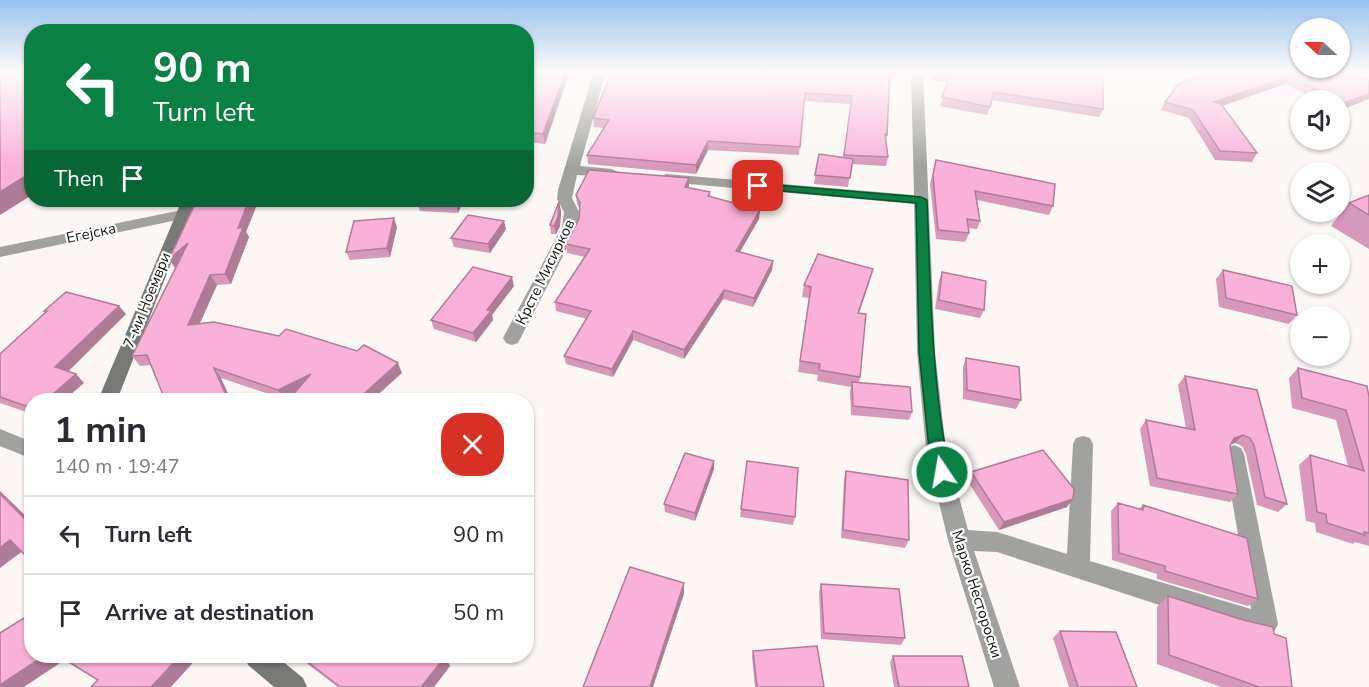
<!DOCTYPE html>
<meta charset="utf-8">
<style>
:root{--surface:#fff;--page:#f2f2f3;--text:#2b2b33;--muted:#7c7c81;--line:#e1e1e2}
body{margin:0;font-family:"Nunito Sans",sans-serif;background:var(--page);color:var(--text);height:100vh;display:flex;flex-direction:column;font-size:22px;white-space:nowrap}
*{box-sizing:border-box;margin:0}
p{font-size:20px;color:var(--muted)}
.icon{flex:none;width:33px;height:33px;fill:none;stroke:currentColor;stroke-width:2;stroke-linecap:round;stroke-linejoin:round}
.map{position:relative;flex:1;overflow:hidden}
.side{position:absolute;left:24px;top:393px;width:510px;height:270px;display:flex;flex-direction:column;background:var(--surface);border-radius:24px;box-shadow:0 2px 4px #0004}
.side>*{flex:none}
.top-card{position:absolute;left:24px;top:24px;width:510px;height:183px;border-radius:24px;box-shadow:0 2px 4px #0004;background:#0b8043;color:#fff;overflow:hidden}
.needle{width:39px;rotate:291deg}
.buttons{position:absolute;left:1290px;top:18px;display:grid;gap:12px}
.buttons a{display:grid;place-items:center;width:60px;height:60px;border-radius:50%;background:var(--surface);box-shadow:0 2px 4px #0004;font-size:30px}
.pin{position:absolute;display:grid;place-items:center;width:51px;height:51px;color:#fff;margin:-26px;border-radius:12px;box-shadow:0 3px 9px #0006}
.me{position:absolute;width:66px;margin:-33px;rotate:348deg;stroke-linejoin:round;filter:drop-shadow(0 0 4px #0008)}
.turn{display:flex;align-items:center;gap:21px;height:126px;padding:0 30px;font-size:27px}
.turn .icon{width:78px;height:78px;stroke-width:2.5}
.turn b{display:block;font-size:42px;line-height:51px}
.then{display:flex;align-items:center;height:57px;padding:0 30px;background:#0003;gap:12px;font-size:22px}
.round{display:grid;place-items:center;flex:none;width:63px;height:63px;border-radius:24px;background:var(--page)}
.head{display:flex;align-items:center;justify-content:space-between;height:102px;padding:0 30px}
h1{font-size:36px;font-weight:700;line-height:45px}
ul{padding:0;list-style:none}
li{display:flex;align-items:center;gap:18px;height:78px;padding:0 30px;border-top:2px solid var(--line)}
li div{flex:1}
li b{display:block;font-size:22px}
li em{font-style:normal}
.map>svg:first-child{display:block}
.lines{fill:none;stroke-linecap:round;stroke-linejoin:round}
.street{fill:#a1a2a0;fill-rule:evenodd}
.secondary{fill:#777976;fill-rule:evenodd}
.wall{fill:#d798ba}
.shaded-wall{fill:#af7c97}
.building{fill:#fab1d8;stroke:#af7c97;stroke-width:1.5}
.route{fill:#0b8043;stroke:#07532c;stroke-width:1.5}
.labels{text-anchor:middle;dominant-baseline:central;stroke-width:4.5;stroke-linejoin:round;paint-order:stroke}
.street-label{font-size:15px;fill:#131211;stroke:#fff}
</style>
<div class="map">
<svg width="1369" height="687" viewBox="0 0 1369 687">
<rect width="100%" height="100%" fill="#fcf7f4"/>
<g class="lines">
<g class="street">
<polygon points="594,71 606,71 580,166 612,169 619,173 612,177 577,175 572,198 579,212 578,227 518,343 512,345 506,343 503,338 562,227 564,212 557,199 558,190"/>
<polygon points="911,71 923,71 935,352 946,449 968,530 997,532 1067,554 1073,444 1076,438 1083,436 1090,438 1093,444 1090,561 1251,609 1224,454 1227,448 1234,445 1241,448 1244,454 1278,624 1274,632 1266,636 1230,628 997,552 974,551 1020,687 994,687 948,540 926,449 917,352 914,204 666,182 659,178 666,174 914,195"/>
<polygon points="182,210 190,215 187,218 0,257 0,247"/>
<polygon points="0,429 32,442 32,459 0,446"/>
</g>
<g class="secondary">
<polygon points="182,200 196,200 117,400 98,400"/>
<polygon points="245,656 276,656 303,678 307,687 274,687 248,665"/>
</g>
</g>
<g class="wall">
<polygon points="526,71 570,71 545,144 526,142"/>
<polygon points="890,71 887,135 886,141 888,157 886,166 852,164 848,187 814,184 819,154 843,157 851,104 804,101 799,155 708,150 696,174 588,164 587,155 604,128 594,127 593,118"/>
<polygon points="931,71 1103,71 1103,109 1099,117 992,100 987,115 940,106 948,82 933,81"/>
<polygon points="1352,73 1369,81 1369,99 1340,110 1340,100 1318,100 1285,84 1222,106 1257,153 1252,162 1215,160 1189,118 1161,110 1165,102 1179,83"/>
<polygon points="936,160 1053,206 1049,215 977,200 980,221 977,229 968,228 969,233 965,242 936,239 930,184"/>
<polygon points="689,178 689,188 710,192 710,197 759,219 740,252 773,261 772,270 753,307 723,299 684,359 633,340 613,377 566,364 564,356 587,319 556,311 555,302 585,257 567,253 566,244 579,219 580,209 577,204 576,195"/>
<polygon points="1369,195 1369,249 1331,226 1349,203"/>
<polygon points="194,200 246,232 249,237 231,284 217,285 200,323 402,373 292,396 284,399 221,378 151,365 140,366 132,356 175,268 169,259 194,205 192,202"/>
<polygon points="464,200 458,213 420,211 417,201"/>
<polygon points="559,202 561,211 560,226 556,234 551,234 550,225"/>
<polygon points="397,227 390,257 350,260 346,252"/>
<polygon points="506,229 490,253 454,247 451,238"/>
<polygon points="1223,270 1297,315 1289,324 1219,307 1216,279"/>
<polygon points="942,272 984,310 980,318 935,309 939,281"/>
<polygon points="870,280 859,313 860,377 859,383 912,412 909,420 851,415 850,391 851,387 817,381 818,375 798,372 809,298 802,297 804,285"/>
<polygon points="514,286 492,315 493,320 476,342 434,329 431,320"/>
<polygon points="44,311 126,314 68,372 84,383 64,400 32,400 32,414 0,403 0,354 45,313"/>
<polygon points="966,358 1021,400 1016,409 963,399 963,367"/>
<polygon points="1298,368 1369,397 1369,546 1355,542 1353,544 1316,532 1315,523 1306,521 1299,465 1310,455 1348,466 1336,420 1292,408 1289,378"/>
<polygon points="1185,376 1257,390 1287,504 1278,512 1257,505 1246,454 1242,446 1235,443 1230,444 1230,446 1238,494 1230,502 1150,486 1140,429 1146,420 1186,428 1178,385"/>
<polygon points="714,461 714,469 695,521 665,512 664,504"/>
<polygon points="747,461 795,517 793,525 740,517"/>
<polygon points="846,471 909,540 905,548 841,538 844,479"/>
<polygon points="971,472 1067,507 999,530 967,480"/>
<polygon points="1118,503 1139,509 1143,505 1258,599 1248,606 1157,579 1157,574 1112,560 1111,511"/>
<polygon points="821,584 905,638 901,645 821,639 819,592"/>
<polygon points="1168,596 1274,634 1292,687 1221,687 1157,664 1157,607"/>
<polygon points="1060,631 1137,687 1069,687 1053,638"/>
<polygon points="753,651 824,687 755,687 752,657"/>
<polygon points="297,656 442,656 445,657 450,666 434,687 338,687"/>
<polygon points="893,656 969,687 894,687 890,662"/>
</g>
<g class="shaded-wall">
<polygon points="566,71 570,71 545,144 543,134"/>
<polygon points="1290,76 1285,84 1210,110 1214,102"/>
<polygon points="1369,94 1369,99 1340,110 1344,103"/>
<polygon points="708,141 708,150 696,174 696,165"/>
<polygon points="32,172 32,195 0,215 0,192"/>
<polygon points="689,178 689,187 685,196 685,187"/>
<polygon points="249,200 259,200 246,232 249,237 231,284 225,274 238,228"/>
<polygon points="457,200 464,200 458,213 456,203"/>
<polygon points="559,202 561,211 560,226 556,234 554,226"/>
<polygon points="760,210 759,219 735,260 736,251"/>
<polygon points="394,218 397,227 390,257 387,248"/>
<polygon points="504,221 506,229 490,253 488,244"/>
<polygon points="188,243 176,269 169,259"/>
<polygon points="773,261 772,270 753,307 754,298"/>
<polygon points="873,269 870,280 855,324 858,313"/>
<polygon points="210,275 217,285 195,334 188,325"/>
<polygon points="512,277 514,286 492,315 493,320 476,342 473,333 487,310"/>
<polygon points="724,290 723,299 684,359 684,350"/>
<polygon points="119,306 126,314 63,376 55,367"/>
<polygon points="633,331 633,340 613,377 612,369"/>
<polygon points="398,363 402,373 372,400 357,400"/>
<polygon points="214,368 221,378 231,400 228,400"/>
<polygon points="76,374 84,383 64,400 46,400"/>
<polygon points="311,374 317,384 284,399 278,390"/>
<polygon points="1243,435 1235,443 1226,446 1234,438"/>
<polygon points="714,461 714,469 695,521 695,513"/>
<polygon points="0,491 32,522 24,518 0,494"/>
<polygon points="1073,499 1067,507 999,530 1004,522"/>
<polygon points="10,540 24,550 0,568 0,548"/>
<polygon points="684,583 684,594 653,687 650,687"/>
<polygon points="44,656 60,656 66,659 24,687 0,687 0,685"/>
<polygon points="180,656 199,656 171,687 151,687"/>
<polygon points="445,657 450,666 434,687 421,687"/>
</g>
<g class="building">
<polygon points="0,71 32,71 32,172 0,192"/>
<polygon points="526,71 566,71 543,134 526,132"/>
<polygon points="612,71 890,71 887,135 885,134 888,157 844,155 852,96 805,93 800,147 708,141 696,165 587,155 609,120 593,118"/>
<polygon points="934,71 1103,71 1103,109 994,92 990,107 942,97 951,73 935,72"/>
<polygon points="1217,71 1348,71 1369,81 1369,94 1344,103 1290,76 1214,102 1221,104 1257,153 1220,151 1193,110 1165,102 1179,83"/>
<polygon points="819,154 853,159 850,178 815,175"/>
<polygon points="936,160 1055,184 1053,206 975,191 980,221 967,219 969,233 938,230 933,175"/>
<polygon points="589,170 689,178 685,187 710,192 708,196 760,210 736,251 773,261 754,298 724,290 684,350 633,331 612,369 564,356 591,311 555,302 590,249 566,244 579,219 580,203 576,195"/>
<polygon points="1369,195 1369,215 1349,203"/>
<polygon points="194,200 249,200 238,228 243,227 225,274 210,275 188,325 214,322 279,336 286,329 357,351 364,345 398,363 357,400 288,400 311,374 278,390 214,368 228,400 165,400 147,355 132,356 188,243 169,259 196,202 192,202"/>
<polygon points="418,200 457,200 456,203 417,201"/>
<polygon points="559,202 558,217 554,226 550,225"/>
<polygon points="468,215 504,221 488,244 451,238"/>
<polygon points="394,218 387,248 346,252 354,221"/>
<polygon points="818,254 873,269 858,313 866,314 860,377 819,370 820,364 800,361 811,287 804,285"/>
<polygon points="473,267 512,277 487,310 491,311 473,333 431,320"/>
<polygon points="1223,270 1292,286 1297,315 1226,298"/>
<polygon points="942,272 986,281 984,310 939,300"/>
<polygon points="66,292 119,306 55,367 76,374 46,400 32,400 32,408 0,397 0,354 47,311 44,311"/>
<polygon points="966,358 1019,367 1021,400 967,390"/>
<polygon points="1298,368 1367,386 1369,397 1369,533 1364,532 1365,535 1327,523 1326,514 1317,512 1310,455 1364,471 1346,410 1302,398"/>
<polygon points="1185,376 1257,390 1287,504 1265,497 1254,445 1250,438 1243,435 1234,438 1230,446 1238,494 1157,478 1146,420 1195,430"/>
<polygon points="852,382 910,387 912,412 853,406"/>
<polygon points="1043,450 1074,489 1073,499 1004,522 971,472"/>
<polygon points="685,453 714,461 695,513 664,504"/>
<polygon points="747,461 798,468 795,517 741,509"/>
<polygon points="846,471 908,480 909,540 843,530"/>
<polygon points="0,494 24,518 32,512 32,562 10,540 0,548"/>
<polygon points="1118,503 1143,510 1143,505 1247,538 1258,599 1165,571 1165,566 1119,553"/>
<polygon points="630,567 684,583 650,687 583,687"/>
<polygon points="821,584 899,589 905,638 824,633"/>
<polygon points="1168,596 1243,620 1273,627 1274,634 1286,638 1292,687 1259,687 1169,655"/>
<polygon points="32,613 32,656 44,656 0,685 0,633"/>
<polygon points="1060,631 1116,632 1137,687 1078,687"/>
<polygon points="817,646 824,687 757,687 753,651"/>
<polygon points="59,656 180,656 151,687 91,687 98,680"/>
<polygon points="300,656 442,656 445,657 421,687 340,687"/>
<polygon points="893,656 962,656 969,687 899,687"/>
</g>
<linearGradient id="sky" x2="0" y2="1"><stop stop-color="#96c2ec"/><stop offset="0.43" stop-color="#fefbfa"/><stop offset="1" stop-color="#fefbfa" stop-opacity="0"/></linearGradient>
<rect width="1369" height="167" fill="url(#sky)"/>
<path class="route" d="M754,183L921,197L927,200C930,271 931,342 940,413C941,424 950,470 947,476L942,478L936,476L929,449L919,352L916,203L758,189L754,188Z"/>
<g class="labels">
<g class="street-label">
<text transform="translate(91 233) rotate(-12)">Егејска</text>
<text transform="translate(545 272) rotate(-64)">Крсте Мисирков</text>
<text transform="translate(147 300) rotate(-68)">7-ми Ноември</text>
<text transform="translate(977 594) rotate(72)">Марко Нестороски</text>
</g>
</g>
</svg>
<div class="buttons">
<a><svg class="needle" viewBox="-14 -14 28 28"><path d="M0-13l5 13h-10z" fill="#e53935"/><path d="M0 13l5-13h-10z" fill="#7c7c81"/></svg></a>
<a><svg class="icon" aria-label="sound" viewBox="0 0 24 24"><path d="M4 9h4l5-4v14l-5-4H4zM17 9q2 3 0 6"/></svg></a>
<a><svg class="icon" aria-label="layers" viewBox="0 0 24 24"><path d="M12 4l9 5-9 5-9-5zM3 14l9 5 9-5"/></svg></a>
<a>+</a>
<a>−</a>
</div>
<div class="pin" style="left:758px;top:186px;background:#d93025"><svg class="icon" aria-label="arrive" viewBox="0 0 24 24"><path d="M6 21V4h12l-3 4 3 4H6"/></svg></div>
<svg class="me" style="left:942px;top:472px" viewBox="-20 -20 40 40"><circle r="17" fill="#0b8043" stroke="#fff" stroke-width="3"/><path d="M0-11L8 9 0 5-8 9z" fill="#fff"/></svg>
<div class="top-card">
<div class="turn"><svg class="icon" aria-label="left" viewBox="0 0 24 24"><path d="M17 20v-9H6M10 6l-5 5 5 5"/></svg><div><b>90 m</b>Turn left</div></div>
<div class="then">Then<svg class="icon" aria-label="arrive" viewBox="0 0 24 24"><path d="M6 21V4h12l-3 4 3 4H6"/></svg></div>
</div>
<section class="side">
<div class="head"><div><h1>1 min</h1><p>140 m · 19:47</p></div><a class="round" style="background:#d93025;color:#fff"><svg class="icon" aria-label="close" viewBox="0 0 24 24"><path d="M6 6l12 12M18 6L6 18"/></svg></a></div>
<ul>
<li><svg class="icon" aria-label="left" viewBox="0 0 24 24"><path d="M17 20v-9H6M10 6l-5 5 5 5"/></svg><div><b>Turn left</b></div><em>90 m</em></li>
<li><svg class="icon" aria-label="arrive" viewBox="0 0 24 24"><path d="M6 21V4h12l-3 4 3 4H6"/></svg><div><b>Arrive at destination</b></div><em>50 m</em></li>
</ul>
</section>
</div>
